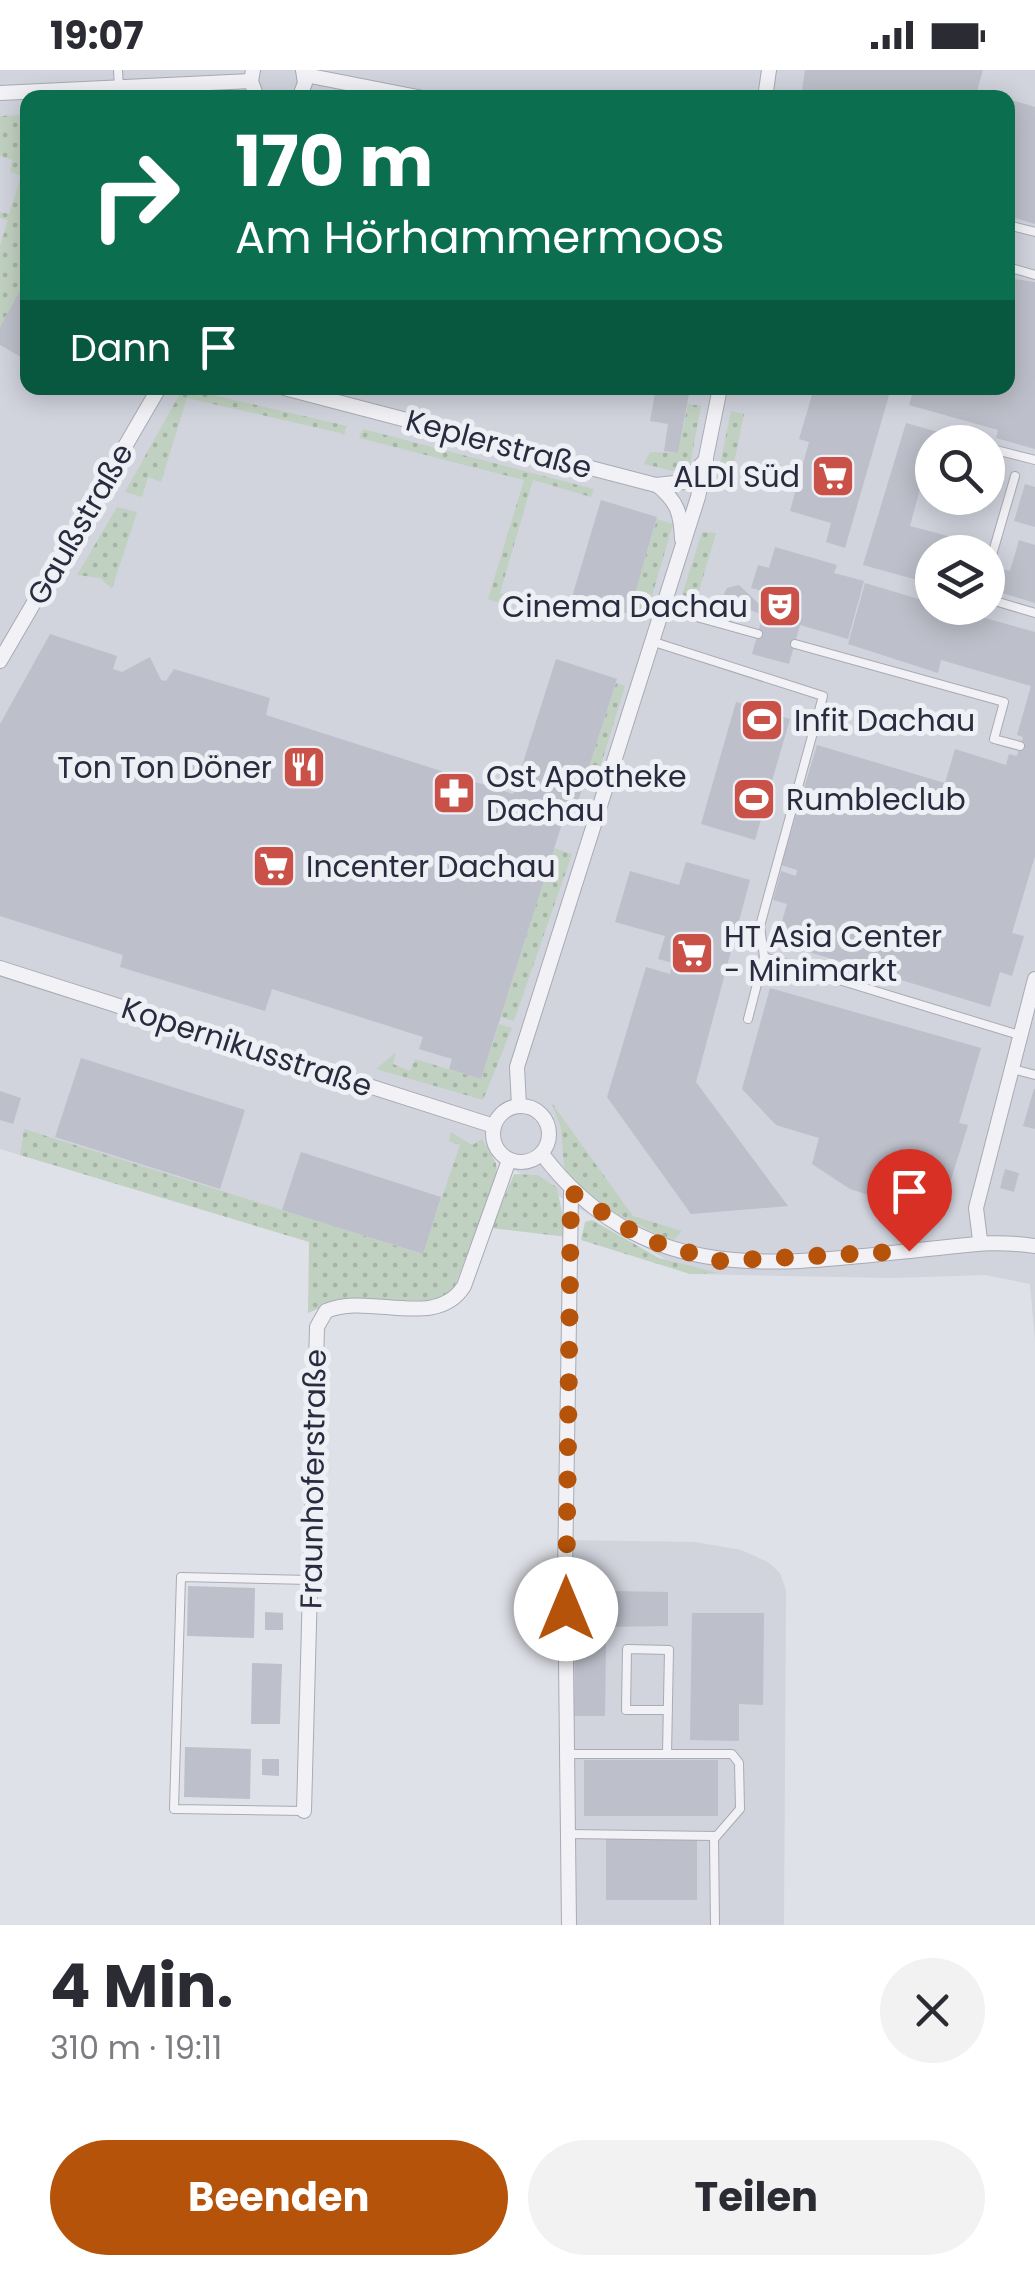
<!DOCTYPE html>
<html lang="de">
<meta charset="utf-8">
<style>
:root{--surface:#fff;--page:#f2f2f3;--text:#2b2b33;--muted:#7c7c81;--accent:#b45309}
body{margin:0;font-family:Poppins,sans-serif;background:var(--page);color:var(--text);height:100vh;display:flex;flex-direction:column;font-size:38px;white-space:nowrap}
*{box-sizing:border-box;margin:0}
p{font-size:32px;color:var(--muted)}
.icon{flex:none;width:55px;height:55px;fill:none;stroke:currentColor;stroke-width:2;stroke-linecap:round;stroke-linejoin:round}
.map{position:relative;height:1855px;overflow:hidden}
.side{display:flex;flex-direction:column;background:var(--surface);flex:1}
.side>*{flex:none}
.banner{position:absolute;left:20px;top:20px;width:995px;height:305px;border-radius:20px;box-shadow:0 5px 25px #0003;background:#0b6e4f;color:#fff;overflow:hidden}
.controls{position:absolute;left:915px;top:355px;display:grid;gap:20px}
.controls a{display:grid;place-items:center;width:90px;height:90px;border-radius:50%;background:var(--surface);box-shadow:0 5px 25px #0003;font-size:50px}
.pin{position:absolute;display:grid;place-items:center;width:85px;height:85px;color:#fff;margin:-102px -42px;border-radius:50% 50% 50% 0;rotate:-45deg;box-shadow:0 0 10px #0007}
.pin .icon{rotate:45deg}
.me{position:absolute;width:110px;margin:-55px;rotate:0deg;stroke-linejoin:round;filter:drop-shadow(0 0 8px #0008)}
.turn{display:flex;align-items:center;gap:35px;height:210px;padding:0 50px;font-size:45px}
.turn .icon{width:130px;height:130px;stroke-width:2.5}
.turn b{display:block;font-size:70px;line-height:85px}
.then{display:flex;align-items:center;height:95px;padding:0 50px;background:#0003;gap:20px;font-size:38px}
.round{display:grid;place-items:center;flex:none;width:105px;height:105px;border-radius:52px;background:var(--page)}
.head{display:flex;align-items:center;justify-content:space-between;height:170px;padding:0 50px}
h1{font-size:60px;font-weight:700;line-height:75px}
.primary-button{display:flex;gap:20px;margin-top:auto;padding:20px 50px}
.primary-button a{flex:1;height:115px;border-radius:60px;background:var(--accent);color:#fff;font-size:40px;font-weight:700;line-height:115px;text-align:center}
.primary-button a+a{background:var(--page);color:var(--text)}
.status{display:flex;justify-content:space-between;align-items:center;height:70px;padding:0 50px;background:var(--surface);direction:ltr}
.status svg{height:28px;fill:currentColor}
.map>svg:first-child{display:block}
.built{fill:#d1d3dd;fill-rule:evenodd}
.green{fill:url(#green-dots)}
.building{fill:#bdbfca}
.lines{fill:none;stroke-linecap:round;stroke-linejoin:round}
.lane-casing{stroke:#a8abb5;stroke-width:10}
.street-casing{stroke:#a8abb5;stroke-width:16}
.lane{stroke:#f2f2f6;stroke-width:8}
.street{stroke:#f2f2f6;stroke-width:14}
.route{stroke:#b45309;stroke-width:18;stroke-dasharray:0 32.4}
.labels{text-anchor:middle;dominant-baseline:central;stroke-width:10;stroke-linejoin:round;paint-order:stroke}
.street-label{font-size:30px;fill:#292c3e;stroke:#eff0f6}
.poi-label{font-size:30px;fill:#292c3e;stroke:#eff0f6;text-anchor:start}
</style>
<div class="status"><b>19:07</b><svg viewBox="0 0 49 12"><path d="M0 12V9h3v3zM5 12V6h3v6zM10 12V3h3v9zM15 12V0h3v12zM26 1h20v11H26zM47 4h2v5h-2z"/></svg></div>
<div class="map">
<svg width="1035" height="1855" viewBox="0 0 1035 1855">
<defs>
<pattern id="green-dots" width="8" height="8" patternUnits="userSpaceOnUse" patternTransform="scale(2.5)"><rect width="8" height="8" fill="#c1d1c1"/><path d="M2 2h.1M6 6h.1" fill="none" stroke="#a6b4a7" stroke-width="1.8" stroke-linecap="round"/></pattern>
</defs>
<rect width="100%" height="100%" fill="#dfe1e8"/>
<g class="built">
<path d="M0,0H1035V1271L1030,1214L985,1205L892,1208L690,1204L472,1075L428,1206L0,1079ZM28,28H1008V318H28ZM932,372H988V428H932ZM932,482H988V538H932Z"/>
<polygon points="563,1470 695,1472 741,1480 768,1492 780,1503 786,1520 784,1855 561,1855"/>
</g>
<g class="green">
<polygon points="27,45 27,220 22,218 0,257 0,176 8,150 0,148 0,142 9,144 21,106 10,102 12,90 0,86 0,46"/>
<polygon points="183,318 347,356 344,364 187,328 161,412 148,407 142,427 125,422"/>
<polygon points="688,334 701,336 690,395 673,401 644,394 650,382 678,383"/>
<polygon points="731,341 744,344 728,423 716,414"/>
<polygon points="363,359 594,419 591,427 533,410 500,523 505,525 502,534 488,529 524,410 359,368"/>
<polygon points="117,437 137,442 112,519 100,508 77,505"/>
<polygon points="657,449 673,454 644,553 627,548"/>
<polygon points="702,462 716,463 694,538 683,531 683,522"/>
<polygon points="616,613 625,616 593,721 582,718"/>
<polygon points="554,778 572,784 514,951 501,947"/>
<polygon points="499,954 512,958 483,1030 376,999 396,982 393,994 410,1001 415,989 481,1009"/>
<polygon points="551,1032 633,1146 682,1161 672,1172 610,1140 576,1113 564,1097 561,1058"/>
<polygon points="24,1059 422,1184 460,1075 449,1071 451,1062 472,1075 482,1069 496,1093 497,1105 453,1221 435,1231 342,1229 308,1243 309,1172 20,1085"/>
<polygon points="514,1104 538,1105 557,1118 567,1167 491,1158"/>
<polygon points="592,1150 659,1188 718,1203 690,1204 581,1170 585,1152"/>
</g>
<g class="building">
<polygon points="805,0 983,0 975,28 801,28"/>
<polygon points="1008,29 1035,37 1035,154 1008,146"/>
<polygon points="1008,208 1035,212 1035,379 996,368 998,360 909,335 914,318 1008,318"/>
<polygon points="22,217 28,220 28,291 0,275 0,257"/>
<polygon points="656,318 690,318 678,383 664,381 668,354 650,351"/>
<polygon points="814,318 891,318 845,478 826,472 831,453 790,441 809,372 799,369"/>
<polygon points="906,353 938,362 926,405 920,403 917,414 921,415 910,456 959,469 956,482 932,482 932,514 863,495"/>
<polygon points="1025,414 1035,417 1035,457 1014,451"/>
<polygon points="601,430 657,447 629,544 572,527"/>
<polygon points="1019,470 1035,475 1035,533 989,519 995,497 1010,501"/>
<polygon points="775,477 837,495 834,503 864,511 848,569 800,555 789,594 752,584 763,545 750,540 742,547 730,547 719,534 727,518 739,515 759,534 763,521 751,518 758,495 769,498"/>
<polygon points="865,513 932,533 932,538 949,538 1035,562 1035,786 1012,863 1024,866 1012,906 1000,902 990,937 776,872 787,834 773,830 781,801 796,806 797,800 781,795 817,675 945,713 955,679 1006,695 1009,684 1017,686 1023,667 1017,665 1031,616 941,590 938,603 848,574"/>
<polygon points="50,564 117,586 113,599 122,602 150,587 161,610 166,611 174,599 270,628 266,645 513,724 556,589 617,609 574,744 566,741 481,1009 449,999 452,989 419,979 423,967 272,919 265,941 120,897 123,885 0,846 0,654"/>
<polygon points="736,632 790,649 755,770 701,754"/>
<polygon points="686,792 750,810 696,1012 788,1136 691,1144 607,1027 646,897 670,904 673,893 658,889 665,866 615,852 630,801 679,815"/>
<polygon points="770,918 981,978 959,1053 968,1055 939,1148 850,1119 812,1094 819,1068 776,1055 742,1019"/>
<polygon points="81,988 245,1040 220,1119 55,1067"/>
<polygon points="1034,1019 1035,1019 1035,1059 1023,1056"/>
<polygon points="0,1021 21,1028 13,1054 0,1050"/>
<polygon points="301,1082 441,1127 423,1184 282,1140"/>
<polygon points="1005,1099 1019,1103 1014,1122 1000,1118"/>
<polygon points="188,1516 255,1518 254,1568 187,1566"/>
<polygon points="614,1521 668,1522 668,1556 606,1557 606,1542 614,1542"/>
<polygon points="265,1542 283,1543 283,1560 265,1560"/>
<polygon points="692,1543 764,1543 763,1635 739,1634 739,1671 690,1670"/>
<polygon points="575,1569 606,1569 605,1646 574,1646"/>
<polygon points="252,1593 282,1594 280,1654 251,1654"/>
<polygon points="185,1677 251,1679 250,1729 184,1727"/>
<polygon points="262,1689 279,1689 279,1706 262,1705"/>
<rect x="584" y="1690" width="134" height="56"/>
<rect x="606" y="1769" width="91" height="61"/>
</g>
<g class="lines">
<g class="lane-casing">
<g id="lane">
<polyline points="118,0 119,18"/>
<polyline points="1008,155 1035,162"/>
<polyline points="1008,197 1035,205"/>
<polyline points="988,378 1035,390"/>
<polyline points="988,499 1015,406"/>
<polyline points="988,529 1035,543"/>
<polyline points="664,538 758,564"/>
<polyline points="654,572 823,626 760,856 764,887"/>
<polyline points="795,574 1004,632 994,669 1020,676"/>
<polyline points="748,949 764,887 1019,965"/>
<polyline points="1009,998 1035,1005"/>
<polyline points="567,1684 732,1684 739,1693 740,1739 714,1769 715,1855"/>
<polyline points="667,1684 669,1580 627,1579 626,1640 668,1640"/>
<polyline points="304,1741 174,1739 181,1507 310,1510"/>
<polyline points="568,1764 716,1766"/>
</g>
</g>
<g class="street-casing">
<g id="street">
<polyline points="253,0 251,11 257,28"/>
<polyline points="305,5 423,28"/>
<polyline points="0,23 251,11"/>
<polyline points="299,28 305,13 303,0"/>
<polyline points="765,28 769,0"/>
<polyline points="284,318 656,415 684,412 706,390"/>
<path d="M657,415C677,431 681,443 682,469"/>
<polyline points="0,591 159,318"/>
<polyline points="0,898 494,1056"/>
<circle cx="521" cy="1064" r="28"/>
<polyline points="519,1036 517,997 698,427 720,318"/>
<path d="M542,1084C645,1219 778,1195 928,1179C971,1175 991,1170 1035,1176"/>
<polyline points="980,1170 976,1138 1035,909"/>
<path d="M304,1741L317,1257L326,1241C368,1222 436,1261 464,1216L509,1090"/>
<polyline points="569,1855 565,1503 571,1123"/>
</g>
</g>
<use href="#lane" class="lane"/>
<use href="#street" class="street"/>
</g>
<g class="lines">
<polyline class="route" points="566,1539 571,1122 644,1169 718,1191 909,1181"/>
</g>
<defs>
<g id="supermarket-square" transform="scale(2.25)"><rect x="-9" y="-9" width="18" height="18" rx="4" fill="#c95148" stroke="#eff0f6"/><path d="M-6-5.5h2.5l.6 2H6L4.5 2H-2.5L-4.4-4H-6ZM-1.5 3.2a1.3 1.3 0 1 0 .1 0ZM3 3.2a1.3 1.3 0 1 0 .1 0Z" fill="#fff"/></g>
<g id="theatre-square" transform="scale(2.25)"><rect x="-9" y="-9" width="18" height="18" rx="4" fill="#c95148" stroke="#eff0f6"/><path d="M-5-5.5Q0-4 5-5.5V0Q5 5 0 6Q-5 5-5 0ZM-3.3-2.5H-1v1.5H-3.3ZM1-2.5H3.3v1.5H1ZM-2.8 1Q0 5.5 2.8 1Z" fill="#fff"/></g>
<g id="stadium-square" transform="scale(2.25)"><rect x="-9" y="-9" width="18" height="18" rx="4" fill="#c95148" stroke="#eff0f6"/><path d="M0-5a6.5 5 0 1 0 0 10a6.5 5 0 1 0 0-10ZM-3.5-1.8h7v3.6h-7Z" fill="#fff"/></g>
<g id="restaurant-square" transform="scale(2.25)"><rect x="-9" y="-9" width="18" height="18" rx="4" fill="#c95148" stroke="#eff0f6"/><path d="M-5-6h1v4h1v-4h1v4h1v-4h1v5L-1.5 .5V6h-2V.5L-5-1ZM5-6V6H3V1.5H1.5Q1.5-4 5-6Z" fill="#fff"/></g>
<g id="pharmacy-square" transform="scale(2.25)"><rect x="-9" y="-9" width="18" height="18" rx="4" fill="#c95148" stroke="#eff0f6"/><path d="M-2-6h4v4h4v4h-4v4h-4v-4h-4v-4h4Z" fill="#fff"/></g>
</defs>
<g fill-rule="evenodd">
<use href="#supermarket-square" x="833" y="406"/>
<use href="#theatre-square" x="780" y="536"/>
<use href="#stadium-square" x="762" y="650"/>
<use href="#restaurant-square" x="304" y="697"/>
<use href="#pharmacy-square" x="454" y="723"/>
<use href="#stadium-square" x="754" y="729"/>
<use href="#supermarket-square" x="274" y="796"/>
<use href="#supermarket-square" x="692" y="883"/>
</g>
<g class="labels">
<g class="street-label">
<text transform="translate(499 374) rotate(15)">Keplerstraße</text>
<text transform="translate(80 454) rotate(-60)">Gaußstraße</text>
<text transform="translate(247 977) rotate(18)">Kopernikusstraße</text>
<text transform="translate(313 1409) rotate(-89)">Fraunhoferstraße</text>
</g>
<g class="poi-label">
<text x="800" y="406" text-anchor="end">ALDI Süd</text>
<text x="748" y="536" text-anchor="end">Cinema Dachau</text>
<text x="794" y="650">Infit Dachau</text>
<text x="272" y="697" text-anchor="end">Ton Ton Döner</text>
<text x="486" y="706">Ost Apotheke<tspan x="486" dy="34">Dachau</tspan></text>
<text x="786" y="729">Rumbleclub</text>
<text x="306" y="796">Incenter Dachau</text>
<text x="724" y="866">HT Asia Center<tspan x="724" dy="34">- Minimarkt</tspan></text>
</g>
</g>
</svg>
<div class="controls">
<a><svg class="icon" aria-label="search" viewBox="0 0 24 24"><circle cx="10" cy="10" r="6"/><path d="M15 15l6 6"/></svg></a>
<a><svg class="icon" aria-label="layers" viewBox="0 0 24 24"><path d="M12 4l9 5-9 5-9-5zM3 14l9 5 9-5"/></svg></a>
</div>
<div class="pin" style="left:909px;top:1181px;background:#d93025"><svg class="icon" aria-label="arrive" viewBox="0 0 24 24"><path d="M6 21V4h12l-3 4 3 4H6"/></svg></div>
<svg class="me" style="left:566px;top:1539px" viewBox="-20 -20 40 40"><circle r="19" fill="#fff"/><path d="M0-13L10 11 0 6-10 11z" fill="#b45309"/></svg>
<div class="banner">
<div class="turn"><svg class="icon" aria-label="right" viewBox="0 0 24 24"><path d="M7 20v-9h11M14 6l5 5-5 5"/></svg><div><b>170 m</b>Am Hörhammermoos</div></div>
<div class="then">Dann<svg class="icon" aria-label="arrive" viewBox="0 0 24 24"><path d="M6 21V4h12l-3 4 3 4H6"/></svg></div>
</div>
</div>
<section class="side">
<div class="head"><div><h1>4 Min.</h1><p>310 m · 19:11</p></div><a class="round"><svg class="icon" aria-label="close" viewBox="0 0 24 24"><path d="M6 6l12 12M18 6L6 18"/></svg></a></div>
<div class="primary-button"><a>Beenden</a><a>Teilen</a></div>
</section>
